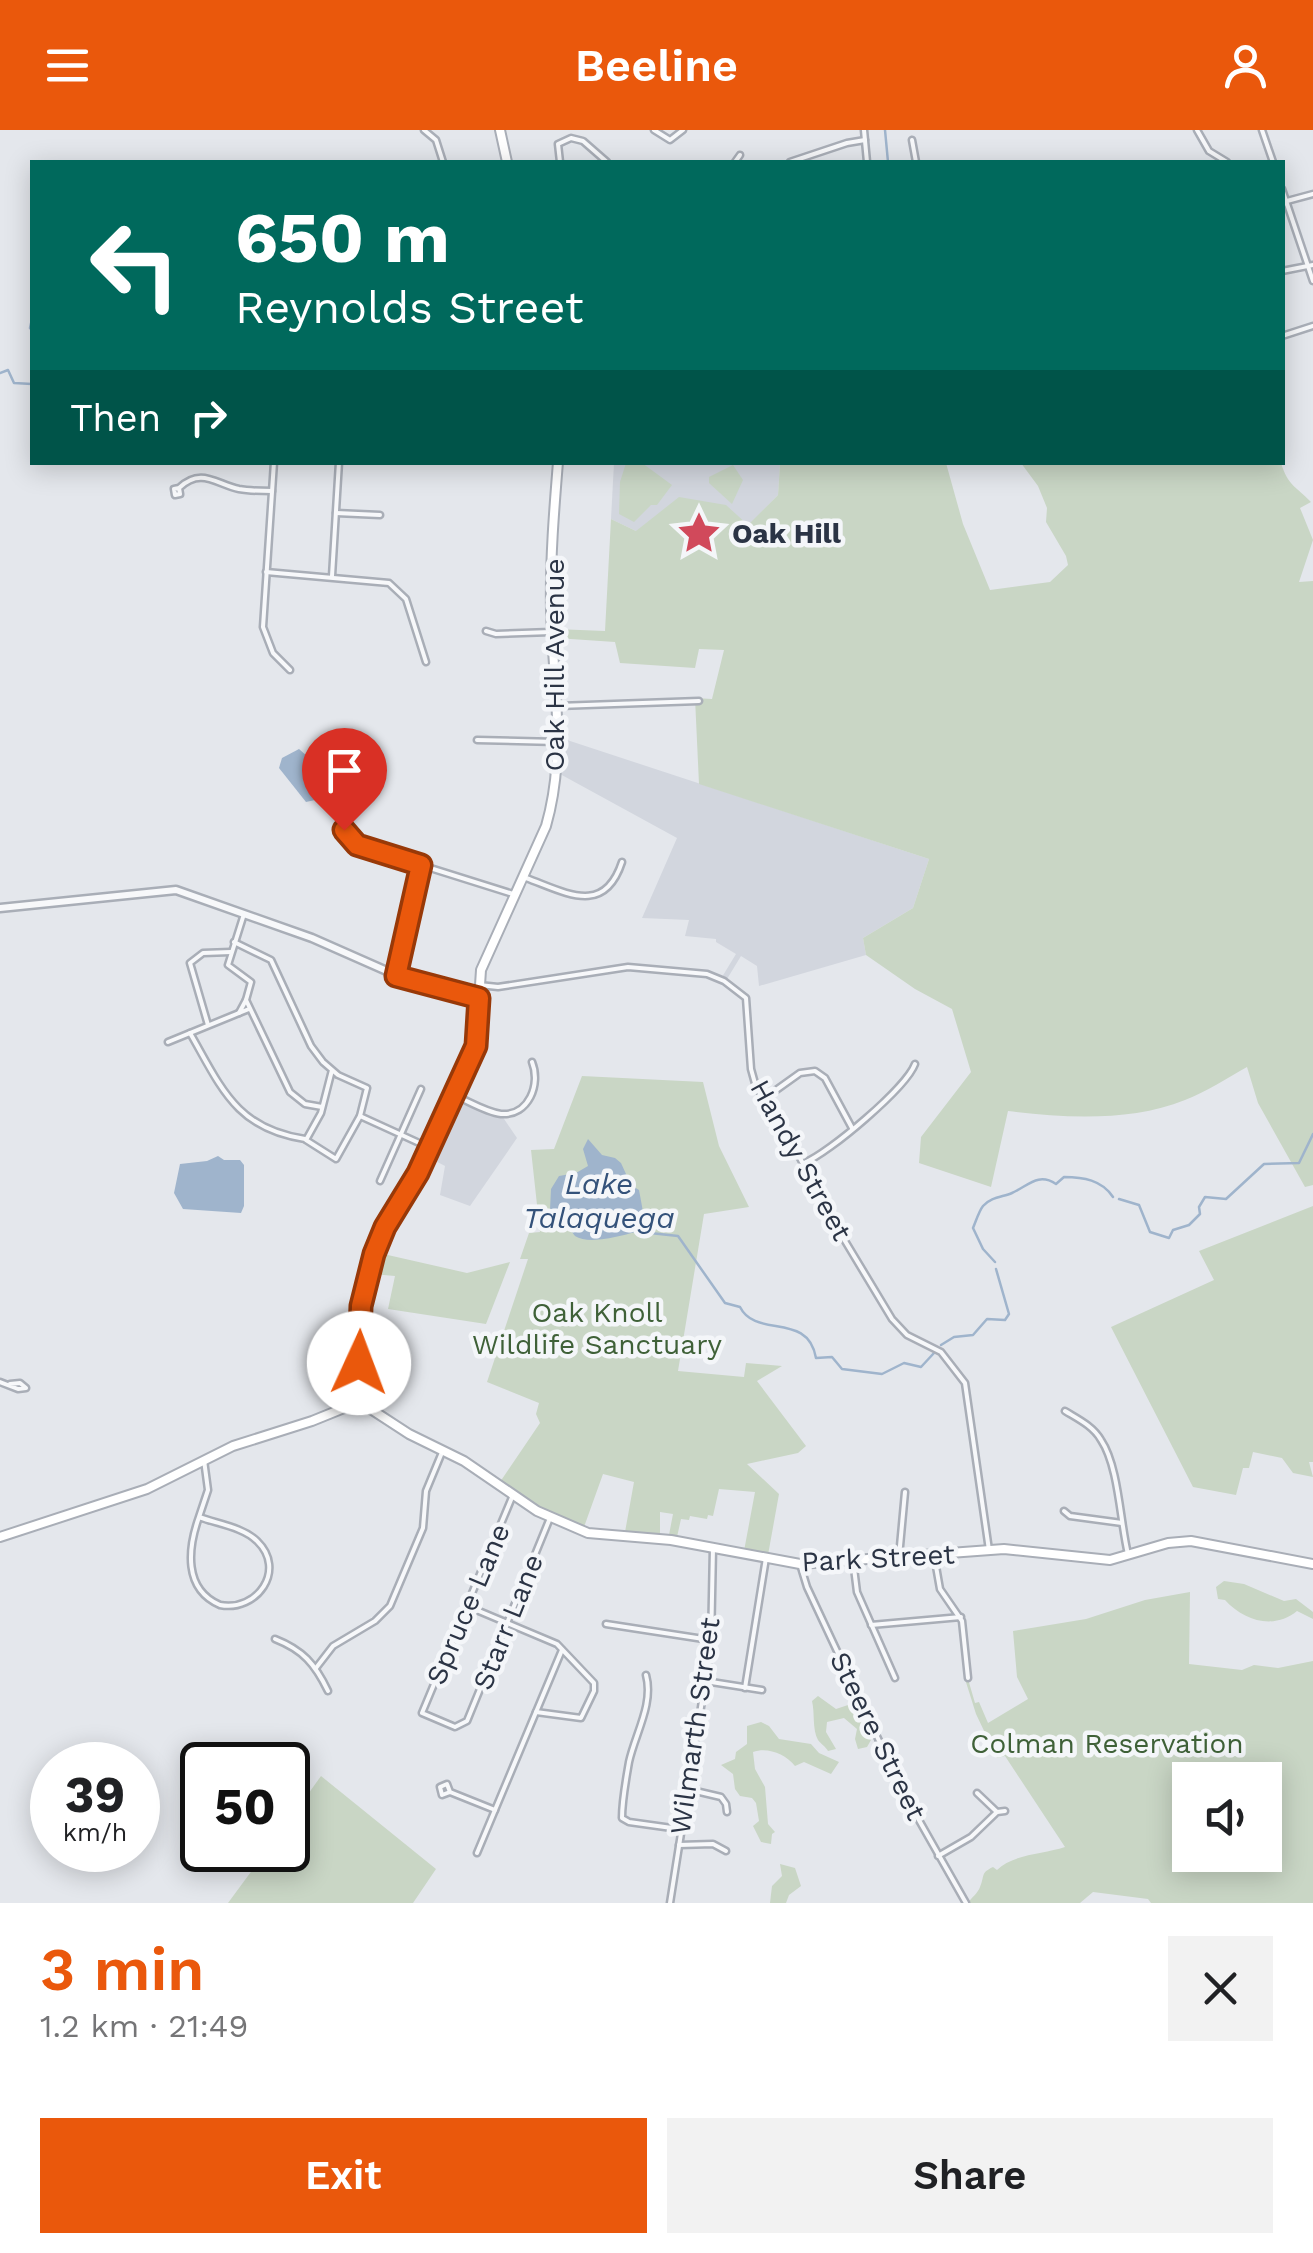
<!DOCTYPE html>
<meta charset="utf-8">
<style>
:root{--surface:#fff;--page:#f2f2f2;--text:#202124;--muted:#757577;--accent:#ea580c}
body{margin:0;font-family:"Work Sans",sans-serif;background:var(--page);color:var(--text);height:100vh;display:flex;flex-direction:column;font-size:38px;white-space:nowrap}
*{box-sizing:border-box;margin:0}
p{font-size:32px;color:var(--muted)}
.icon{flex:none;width:55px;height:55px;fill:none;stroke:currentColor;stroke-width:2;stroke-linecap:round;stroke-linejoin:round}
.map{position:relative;height:1773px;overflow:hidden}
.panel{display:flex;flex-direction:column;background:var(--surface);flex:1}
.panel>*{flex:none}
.hud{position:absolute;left:30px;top:30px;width:1255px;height:305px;border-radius:0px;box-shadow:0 5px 25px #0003;background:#00695c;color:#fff;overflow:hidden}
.buttons{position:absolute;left:1172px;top:1632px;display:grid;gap:20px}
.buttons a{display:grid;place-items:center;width:110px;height:110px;border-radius:0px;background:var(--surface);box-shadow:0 5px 25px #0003;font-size:50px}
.speed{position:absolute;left:30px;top:1612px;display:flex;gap:20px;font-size:50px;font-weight:700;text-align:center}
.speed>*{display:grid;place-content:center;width:130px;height:130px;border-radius:50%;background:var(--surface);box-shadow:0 5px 25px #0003;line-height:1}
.speed small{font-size:25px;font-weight:400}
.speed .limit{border:5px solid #111;border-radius:15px;background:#fff;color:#111}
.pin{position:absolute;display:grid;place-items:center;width:85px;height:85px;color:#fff;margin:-102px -42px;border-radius:50% 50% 50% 0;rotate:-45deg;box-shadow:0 0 10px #0007}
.pin .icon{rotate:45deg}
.me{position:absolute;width:110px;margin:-55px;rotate:2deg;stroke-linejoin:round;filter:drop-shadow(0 0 8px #0008)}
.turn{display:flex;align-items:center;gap:35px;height:210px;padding:0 40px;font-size:45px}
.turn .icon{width:130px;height:130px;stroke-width:2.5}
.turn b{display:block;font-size:70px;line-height:85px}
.then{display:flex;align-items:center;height:95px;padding:0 40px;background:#0003;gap:20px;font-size:38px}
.round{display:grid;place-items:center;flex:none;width:105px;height:105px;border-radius:0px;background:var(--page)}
.summary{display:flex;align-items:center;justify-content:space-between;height:170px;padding:0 40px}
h1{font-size:60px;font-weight:600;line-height:75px;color:var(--accent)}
.button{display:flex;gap:20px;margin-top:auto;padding:20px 40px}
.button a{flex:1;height:115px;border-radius:0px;background:var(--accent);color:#fff;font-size:40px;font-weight:600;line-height:115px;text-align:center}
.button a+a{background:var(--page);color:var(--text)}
header{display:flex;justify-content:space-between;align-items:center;height:130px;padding:0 40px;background:var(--accent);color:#fff;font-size:45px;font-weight:600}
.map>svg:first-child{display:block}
.built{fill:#d2d6de}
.green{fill:#c9d6c5;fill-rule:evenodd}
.water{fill:#9fb4cc}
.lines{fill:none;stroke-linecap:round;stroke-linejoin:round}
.stream{stroke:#9fb4cc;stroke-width:2.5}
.minor-casing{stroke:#a9aeb7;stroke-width:9}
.tertiary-casing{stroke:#a9aeb7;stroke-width:11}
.secondary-casing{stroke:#a9aeb7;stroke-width:12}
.minor{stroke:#f7f8fa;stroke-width:4}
.tertiary{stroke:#f7f8fa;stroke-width:6}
.secondary{stroke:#fff;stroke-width:8}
.route-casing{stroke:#983908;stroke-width:25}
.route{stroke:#ea580c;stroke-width:18}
.labels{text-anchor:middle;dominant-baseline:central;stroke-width:9;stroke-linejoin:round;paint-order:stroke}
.poi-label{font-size:28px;font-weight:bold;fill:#2b3445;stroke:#f4f6f9;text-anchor:start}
.street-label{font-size:28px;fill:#2b3445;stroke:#f4f6f9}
.park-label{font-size:28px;fill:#3f6138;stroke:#f4f6f9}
.water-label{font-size:30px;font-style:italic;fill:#34527a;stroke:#f4f6f9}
</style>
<header><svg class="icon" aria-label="menu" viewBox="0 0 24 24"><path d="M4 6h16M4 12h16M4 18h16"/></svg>Beeline<svg class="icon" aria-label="person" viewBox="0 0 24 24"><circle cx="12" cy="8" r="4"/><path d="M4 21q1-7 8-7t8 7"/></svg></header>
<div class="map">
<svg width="1313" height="1773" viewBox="0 0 1313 1773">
<rect width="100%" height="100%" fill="#e4e7ec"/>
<g class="built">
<polygon points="614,333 780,333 778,365 748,396 636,401 611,389"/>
<polygon points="564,609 929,729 913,778 863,808 866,825 759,856 757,836 741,826 727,849 722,847 736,824 716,812 716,809 685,806 689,790 642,788 677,708 560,644"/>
<polygon points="455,970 502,986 517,1008 470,1076 440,1065 445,1036 430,1028"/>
</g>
<g class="green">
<polygon points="626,333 642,333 672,355 657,375 651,375 634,392 619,384 620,352"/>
<path d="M780,333H946L963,394L990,460L1050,452L1068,435L1066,426L1046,392L1047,378L1038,356L1021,333H1281C1288,356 1296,356 1311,372L1300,378L1313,410L1299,452L1313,451V1055L1305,1057L1258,973L1247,937C1227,948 1206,962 1185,970C1131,992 1064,988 1008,981L991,1057L919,1033L921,1007L971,942L952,879L915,859L866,825L863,808L913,778L929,729L699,654L695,568L712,569L724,520L699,519L695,538L620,533L615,512L556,508L555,499L605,501L611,389L636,401L679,367L726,375L748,395L778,365Z"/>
<polygon points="733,335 743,350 732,374 709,353 709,347"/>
<polygon points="582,946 703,952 719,1016 749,1077 704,1084 678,1241 744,1247 746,1233 782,1236 757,1251 806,1316 798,1323 747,1334 779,1364 768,1425 744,1421 755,1362 719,1359 713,1386 708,1385 707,1389 690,1386 689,1390 681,1389 677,1407 669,1405 673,1384 660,1382 660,1404 625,1402 634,1352 603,1344 584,1397 536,1376 500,1352 540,1293 536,1284 539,1273 487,1252 528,1129 520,1129 529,1103 540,1102 531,1020 554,1019"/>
<polygon points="1313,1076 1313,1332 1309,1332 1313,1347 1293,1343 1282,1328 1253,1322 1249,1338 1243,1338 1236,1365 1193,1357 1111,1197 1214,1150 1199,1121"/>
<polygon points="379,1123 467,1143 510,1132 486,1194 388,1179 395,1146 372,1144"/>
<path d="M1224,1451L1244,1454L1284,1471L1296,1469L1313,1482V1489L1297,1481C1274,1500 1244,1491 1225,1470L1218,1469L1216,1457Z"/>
<path d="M1190,1462L1189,1534L1242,1540L1254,1535L1278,1538L1313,1531V1773H1151L1148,1769L1093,1762L1080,1773H968C971,1768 978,1763 980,1757C985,1746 980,1743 993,1737L997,1740C1013,1724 1044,1724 1065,1717L1005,1626L997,1628L976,1584L965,1549H968L975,1573L979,1572L988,1593L1028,1569L1017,1547L1013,1501L1086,1489L1145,1470ZM1190,1650H1265V1725H1190Z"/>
<path d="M818,1566L836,1579L848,1575C861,1585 864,1598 871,1610L867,1617L858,1619L855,1609L857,1599L844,1588L827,1592L826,1602L836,1619L828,1621C826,1617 821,1614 818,1610C812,1599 815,1583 812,1571Z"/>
<path d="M761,1592L769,1596L779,1609L811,1614L819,1623L839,1632L831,1644L804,1632L795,1636C785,1624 768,1617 753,1622L755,1639L765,1657L768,1694L775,1702L772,1704L771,1714L761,1712L753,1696L759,1691L756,1673L752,1668L740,1666L735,1659L733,1644L721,1635L735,1629L736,1622L747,1614V1596Z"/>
<polygon points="321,1646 436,1739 413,1773 228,1773 267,1720 288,1720 288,1692"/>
<polygon points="780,1734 795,1738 801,1756 789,1765 786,1773 770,1773 772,1756 782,1746"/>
</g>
<g class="water">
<polygon points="299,619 308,627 333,666 306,672 279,638 282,628"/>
<path d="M588,1009L602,1025L615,1028L621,1033L631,1055L639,1060L646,1098L643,1100C627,1104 590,1116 575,1106C570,1101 568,1090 564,1083L550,1080L551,1059L559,1046L576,1043L588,1036L583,1019Z"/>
<polygon points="218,1026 224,1030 240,1030 244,1035 244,1076 241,1083 183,1079 174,1063 180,1034 207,1031"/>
</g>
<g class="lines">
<g class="stream">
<polyline points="885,0 888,32"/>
<polyline points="32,189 30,198 32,200"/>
<polyline points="0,243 8,240 14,253 32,254"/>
<polyline points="1119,1069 1139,1075 1150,1102 1169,1108 1173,1100 1189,1095 1200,1084 1199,1077 1205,1067 1226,1069 1264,1034 1299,1033 1313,1004"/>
<path d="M650,1103L678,1106L725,1173L740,1177C756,1209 808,1181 816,1228L832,1227L842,1239L882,1244L904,1233L921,1237L934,1223"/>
<path d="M995,1132L983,1119L973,1098C976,1091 979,1081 983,1076C991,1067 1003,1067 1012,1063C1028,1056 1038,1042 1056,1054L1064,1047C1083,1047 1102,1050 1113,1067"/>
<polyline points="941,1215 954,1207 973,1205 987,1189 1005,1190 1009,1184 996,1139"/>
</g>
<g class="minor-casing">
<g id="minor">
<polyline points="424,0 436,10 443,32"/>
<polyline points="654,0 670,10 683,0"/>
<polyline points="864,0 867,32"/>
<polyline points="1197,0 1209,21 1227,32"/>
<polyline points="1262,0 1273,32"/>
<polyline points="912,10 916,32"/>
<polyline points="560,32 558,14 571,8 583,11 607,32"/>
<polyline points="735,32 740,25"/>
<polyline points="790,32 847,13 865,10"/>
<polyline points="1282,59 1313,151"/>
<polyline points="1282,76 1287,71 1313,64"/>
<polyline points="1282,141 1313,135"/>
<polyline points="1282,206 1313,196"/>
<polyline points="274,332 263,497 273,523 290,540"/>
<path d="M179,358L174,359L175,365L180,364L179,358C201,337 216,354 239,359C250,361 261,361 272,361"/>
<polyline points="336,383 380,385"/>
<polyline points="266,442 389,453 406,469 426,532"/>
<polyline points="332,446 339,332"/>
<polyline points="486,501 496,504 551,502"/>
<polyline points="558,576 699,571"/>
<polyline points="477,610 557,612"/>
<polyline points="342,684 344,700 357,715 513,764"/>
<path d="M526,748C565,762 604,787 622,732"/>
<polyline points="244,784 228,835 251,852 246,870 290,962 305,974 322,977"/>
<polyline points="234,812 271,830 311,916 323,932 338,945 367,958 360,986 336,1029 306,1010 321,983 332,940"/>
<polyline points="397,843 421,735"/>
<polyline points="479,855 498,857 628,837 707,844 724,851 746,868 751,939 756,957 783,996 836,1096 892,1189 907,1205 941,1222 965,1253 989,1420"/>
<polyline points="246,870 239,883 249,879"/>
<polyline points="208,895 190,833 203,823 231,822"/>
<path d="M190,903C221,957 236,999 305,1009"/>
<polyline points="168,912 239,883"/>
<path d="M456,966C470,972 486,982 501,984C529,986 541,954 532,932"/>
<polyline points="765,968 800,943 815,941 825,948 852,998"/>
<polyline points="360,986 428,1017"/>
<path d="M804,1033C829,1023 906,958 915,934"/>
<polyline points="380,1051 421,959"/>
<polyline points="0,1252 18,1259 26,1258 20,1253 10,1254"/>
<path d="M1065,1281C1078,1289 1093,1296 1101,1310C1119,1337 1120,1392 1128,1424"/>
<polyline points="513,1365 422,1583 455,1597 467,1591 550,1388"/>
<polyline points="1064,1381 1070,1386 1122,1393"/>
<path d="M199,1387C188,1418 183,1459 220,1475C257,1482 287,1440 257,1411C243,1397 218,1394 199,1387L208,1360L204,1330"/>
<polyline points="934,1425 940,1459 962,1491 968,1548"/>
<polyline points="899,1427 905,1362"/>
<polyline points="853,1430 857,1462 895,1548"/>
<polyline points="800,1434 807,1457 903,1662 966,1773"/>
<polyline points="467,1476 557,1514 594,1553 594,1561 581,1588 536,1582"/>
<polyline points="606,1494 710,1510"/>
<polyline points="871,1495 961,1487"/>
<path d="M275,1509C303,1520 315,1534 328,1561"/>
<polyline points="316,1538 333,1516 375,1491 390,1476 423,1398 426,1361 443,1320"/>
<path d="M646,1545C654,1574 635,1604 629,1632C626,1650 622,1670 622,1688L629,1692L679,1699"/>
<polyline points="705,1551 762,1560"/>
<polyline points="745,1558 766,1428"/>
<polyline points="687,1659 721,1667 726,1674 727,1682"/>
<polyline points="450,1662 442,1665 440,1657 447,1654 450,1662 495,1680"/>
<polyline points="977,1663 997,1682"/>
<polyline points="679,1715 713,1714 726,1721"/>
<polyline points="477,1723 562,1520"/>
<polyline points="938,1726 971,1707 997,1682 1005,1681"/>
<polyline points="670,1773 711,1514 713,1418"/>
</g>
</g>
<g class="tertiary-casing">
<polyline id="tertiary" points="0,778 176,760 312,808 414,853 479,868"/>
</g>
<g class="secondary-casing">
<g id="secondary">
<polyline points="500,0 507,32"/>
<polyline points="354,1274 366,1276 409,1304 464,1331 537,1381 588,1403 671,1410 800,1434 1004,1419 1110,1430 1168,1413 1191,1411 1313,1434"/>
<path d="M354,1274L361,1176L374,1124L385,1097L418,1043L476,916L481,840L546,696C567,623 553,554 551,480C550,431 554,381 558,332"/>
<polyline points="0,1407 147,1359 233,1316 312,1291 354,1274"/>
</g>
</g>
<use href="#minor" class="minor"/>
<use href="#tertiary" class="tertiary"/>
<use href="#secondary" class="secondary"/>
</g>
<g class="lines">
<g class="route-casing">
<polyline id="route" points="344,700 357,715 421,735 396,846 479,868 476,916 418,1043 385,1097 374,1124 361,1176 359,1233"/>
</g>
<use href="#route" class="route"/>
</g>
<defs>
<g id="sight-bare" transform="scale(3.45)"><path d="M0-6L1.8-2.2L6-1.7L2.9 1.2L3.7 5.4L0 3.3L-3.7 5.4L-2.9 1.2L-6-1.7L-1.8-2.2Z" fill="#d1495b" stroke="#f4f6f9" stroke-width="2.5" paint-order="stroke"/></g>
</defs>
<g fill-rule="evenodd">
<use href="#sight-bare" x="699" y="403"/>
</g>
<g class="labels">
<g class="poi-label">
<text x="732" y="403">Oak Hill</text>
</g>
<g class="street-label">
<text transform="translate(554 535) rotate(-90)">Oak Hill Avenue</text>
<text transform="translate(801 1030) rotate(61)">Handy Street</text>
<text transform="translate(878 1428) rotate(-3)">Park Street</text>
<text transform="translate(468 1474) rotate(-67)">Spruce Lane</text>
<text transform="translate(508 1492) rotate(-68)">Starr Lane</text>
<text transform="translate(695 1596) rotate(-82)">Wilmarth Street</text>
<text transform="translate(878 1606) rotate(64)">Steere Street</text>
</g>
<g class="park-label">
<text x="597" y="1182">Oak Knoll<tspan x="597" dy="32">Wildlife Sanctuary</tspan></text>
<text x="1107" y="1613">Colman Reservation</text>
</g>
<g class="water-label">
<text x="599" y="1053">Lake<tspan x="599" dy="34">Talaquega</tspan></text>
</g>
</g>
</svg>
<div class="buttons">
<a><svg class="icon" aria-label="sound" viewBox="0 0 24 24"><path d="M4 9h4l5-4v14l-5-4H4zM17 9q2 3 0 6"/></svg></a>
</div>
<div class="speed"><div>39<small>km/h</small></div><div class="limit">50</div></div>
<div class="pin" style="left:344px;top:700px;background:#d93025"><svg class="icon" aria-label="arrive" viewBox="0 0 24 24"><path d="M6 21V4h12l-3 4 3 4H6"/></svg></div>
<svg class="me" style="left:359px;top:1233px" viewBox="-20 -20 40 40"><circle r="19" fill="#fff"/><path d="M0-13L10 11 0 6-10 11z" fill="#ea580c"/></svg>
<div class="hud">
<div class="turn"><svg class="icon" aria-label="left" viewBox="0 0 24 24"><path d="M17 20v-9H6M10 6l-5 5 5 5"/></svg><div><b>650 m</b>Reynolds Street</div></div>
<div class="then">Then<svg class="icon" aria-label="right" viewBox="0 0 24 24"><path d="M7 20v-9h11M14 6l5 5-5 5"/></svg></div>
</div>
</div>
<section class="panel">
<div class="summary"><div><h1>3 min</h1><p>1.2 km · 21:49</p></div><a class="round"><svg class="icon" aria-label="close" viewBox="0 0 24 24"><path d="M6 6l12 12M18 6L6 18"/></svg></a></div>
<div class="button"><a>Exit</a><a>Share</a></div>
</section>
